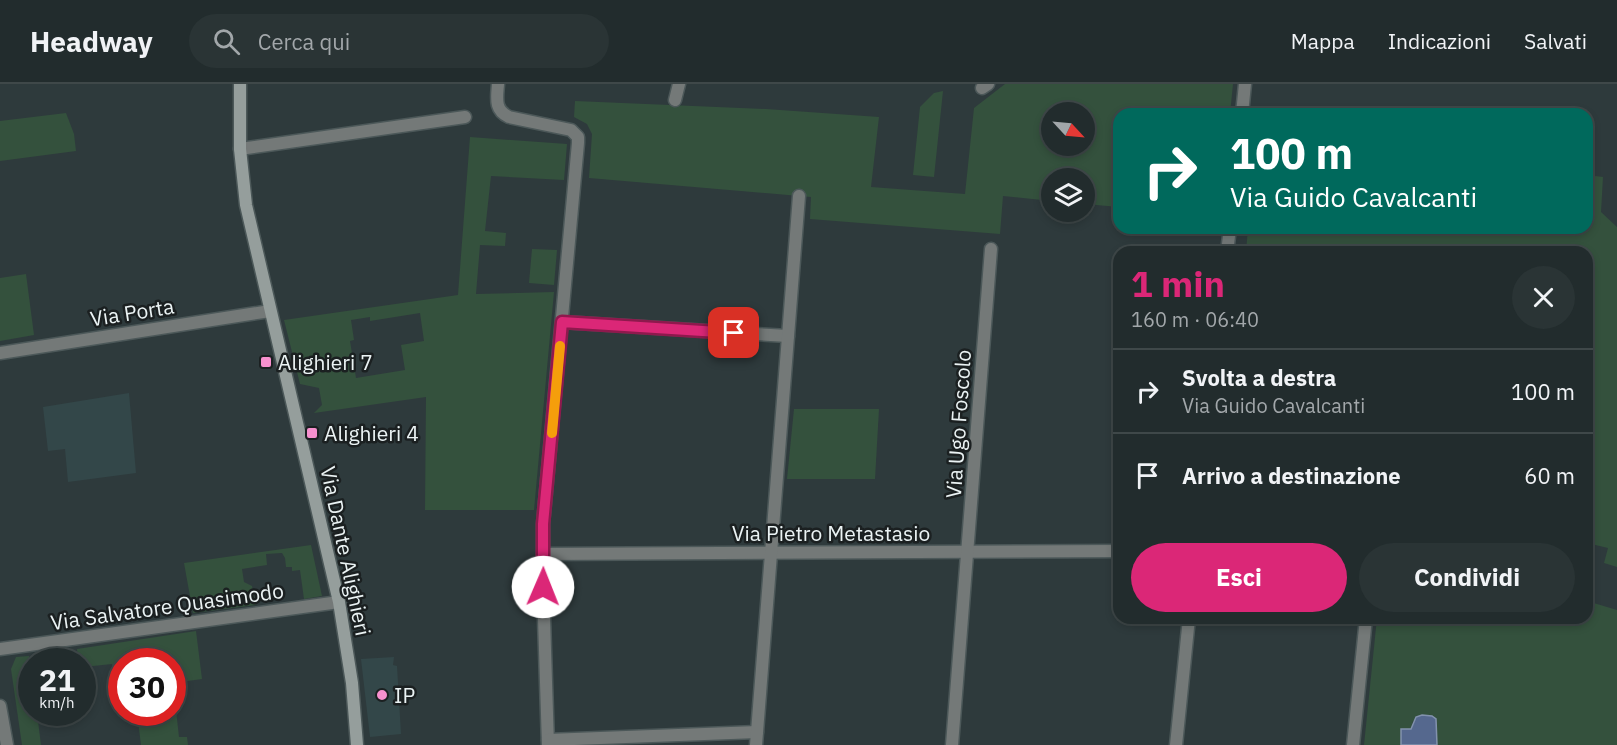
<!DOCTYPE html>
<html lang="it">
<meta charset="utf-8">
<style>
:root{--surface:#222c2d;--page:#2a3435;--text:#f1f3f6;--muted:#a2a7aa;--line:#3f4849;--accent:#db2777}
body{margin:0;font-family:"IBM Plex Sans",sans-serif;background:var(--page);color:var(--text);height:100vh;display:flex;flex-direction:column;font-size:22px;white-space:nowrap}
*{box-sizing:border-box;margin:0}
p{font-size:20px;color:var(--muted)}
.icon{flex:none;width:33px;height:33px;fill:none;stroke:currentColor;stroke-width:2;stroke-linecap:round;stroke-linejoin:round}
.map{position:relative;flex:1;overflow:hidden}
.drawer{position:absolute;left:1113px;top:162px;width:480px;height:378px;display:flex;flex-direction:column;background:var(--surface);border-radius:18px;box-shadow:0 3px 9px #0003,0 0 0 2px var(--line)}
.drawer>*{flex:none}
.hud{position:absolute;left:1113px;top:24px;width:480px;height:126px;border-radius:18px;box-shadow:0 3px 9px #0003,0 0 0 2px var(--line);background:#00695c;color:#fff;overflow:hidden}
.needle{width:39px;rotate:116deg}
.controls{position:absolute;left:1041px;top:18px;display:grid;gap:12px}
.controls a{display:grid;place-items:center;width:54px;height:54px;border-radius:50%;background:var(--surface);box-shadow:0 3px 9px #0003,0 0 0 2px var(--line);font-size:30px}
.speed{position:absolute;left:18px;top:564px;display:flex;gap:12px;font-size:30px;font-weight:700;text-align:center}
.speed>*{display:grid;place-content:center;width:78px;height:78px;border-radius:50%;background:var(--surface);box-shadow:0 3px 9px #0003,0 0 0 2px var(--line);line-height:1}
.speed small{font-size:15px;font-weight:400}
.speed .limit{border:9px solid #d22;background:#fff;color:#111}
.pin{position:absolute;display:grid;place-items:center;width:51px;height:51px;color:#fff;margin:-26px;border-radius:12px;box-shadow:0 3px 9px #0006}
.me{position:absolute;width:66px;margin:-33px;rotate:1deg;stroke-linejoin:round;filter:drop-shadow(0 0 4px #0008)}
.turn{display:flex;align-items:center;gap:21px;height:126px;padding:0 18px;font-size:27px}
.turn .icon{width:78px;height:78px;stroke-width:2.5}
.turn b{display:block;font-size:42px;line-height:51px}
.round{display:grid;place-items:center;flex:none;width:63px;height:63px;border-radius:32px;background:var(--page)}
.head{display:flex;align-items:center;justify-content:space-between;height:102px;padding:0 18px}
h1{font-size:36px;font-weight:800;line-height:45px;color:var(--accent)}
.button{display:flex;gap:12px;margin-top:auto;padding:12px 18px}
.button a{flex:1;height:69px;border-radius:36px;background:var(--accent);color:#fff;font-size:24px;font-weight:800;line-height:69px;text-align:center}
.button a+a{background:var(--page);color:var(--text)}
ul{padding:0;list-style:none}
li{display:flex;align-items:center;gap:18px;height:84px;padding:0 18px;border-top:2px solid var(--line)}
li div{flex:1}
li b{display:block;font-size:22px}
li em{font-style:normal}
header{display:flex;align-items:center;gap:36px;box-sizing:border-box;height:84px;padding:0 30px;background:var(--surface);border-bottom:2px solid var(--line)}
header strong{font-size:28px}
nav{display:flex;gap:33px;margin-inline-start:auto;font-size:21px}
.search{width:420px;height:54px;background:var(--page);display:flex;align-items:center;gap:15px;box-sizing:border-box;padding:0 21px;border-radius:33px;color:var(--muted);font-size:22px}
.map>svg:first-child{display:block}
.built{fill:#334749}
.green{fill:#34513d;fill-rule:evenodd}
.water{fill:#55688e;stroke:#8292ad;stroke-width:1.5}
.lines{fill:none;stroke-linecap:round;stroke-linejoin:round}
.minor-casing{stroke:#4c5859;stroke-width:15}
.secondary-casing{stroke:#4c5859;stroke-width:15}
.minor{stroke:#747978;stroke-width:12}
.secondary{stroke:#959e9c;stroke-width:12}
.route-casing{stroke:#8e194d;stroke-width:15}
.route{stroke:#db2777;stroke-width:10}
.slow{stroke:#f59e0b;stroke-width:10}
.poi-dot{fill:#f790ce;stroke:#1b2021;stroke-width:2}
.labels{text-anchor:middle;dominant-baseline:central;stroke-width:5;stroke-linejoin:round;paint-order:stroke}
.street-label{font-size:21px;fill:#ebf3f4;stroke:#1b2021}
.poi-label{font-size:21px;fill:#ebf3f4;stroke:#1b2021;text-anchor:start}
</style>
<header>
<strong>Headway</strong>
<div class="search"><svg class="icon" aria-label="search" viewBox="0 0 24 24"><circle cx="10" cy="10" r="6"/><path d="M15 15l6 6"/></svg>Cerca qui</div>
<nav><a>Mappa</a><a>Indicazioni</a><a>Salvati</a></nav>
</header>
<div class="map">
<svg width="1617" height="661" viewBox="0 0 1617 661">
<rect width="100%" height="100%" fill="#2e3a3c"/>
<g class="built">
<polygon points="129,309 136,389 68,398 65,365 48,367 43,323"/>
<polygon points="394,573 393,581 397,582 401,650 370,653 361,575"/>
</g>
<g class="green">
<path d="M1005,0H1233L1230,30H1119V123L1085,120L1084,94H1052L1051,117L1003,112L1000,150L810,135L811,113L589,94L592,50L587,40L574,33L575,17L766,25L879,33L871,103L965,110L974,24ZM1052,28H1084V62H1052Z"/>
<polygon points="943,7 934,93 913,91 920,23 934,9"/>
<polygon points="66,29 74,50 76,67 0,77 0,37"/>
<path d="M470,53L567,60L564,96L491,92L485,147L506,149L505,162L480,161L476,210L554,208L534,426H425L426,313L314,329L322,321L319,304L300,300L284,236L458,211ZM420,229L424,257L401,261L405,286L356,294L350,257L354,256L351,236L370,233V237Z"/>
<polygon points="1587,91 1603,93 1601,128 1617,143 1617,483 1604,479 1608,464 1587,459 1587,168 1246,168 1248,144 1587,144"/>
<polygon points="532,165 557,166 554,201 529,199"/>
<polygon points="26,190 34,251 0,257 0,194"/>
<polygon points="794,325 879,325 875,395 787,395"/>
<polygon points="311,461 322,512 304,515 300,486 292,487 292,483 286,483 285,474 282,469 266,470 267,481 242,485 244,498 252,502 256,521 193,529 184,479"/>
<polygon points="1587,517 1617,526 1617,661 1437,661 1437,641 1413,637 1411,645 1402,645 1401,661 1364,661 1377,534 1587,534"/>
<polygon points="196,547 202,595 173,599 179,653 187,653 188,661 141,661 138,637 164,634 164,629 172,628 172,578 149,577 147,566 125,568 126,577 122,578 121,595 113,595 112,580 83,583 82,578 78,577 77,565"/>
<polygon points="29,572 32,591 32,628 37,629 41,661 22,661 11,585 16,573"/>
</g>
<polygon class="water" points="1422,631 1432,632 1436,635 1437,661 1401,661 1401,645 1411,645 1416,633"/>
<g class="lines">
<g class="minor-casing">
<g id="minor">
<path d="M498,0C497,14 494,26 509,33L571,46L578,53V59L543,440V503L548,661"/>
<polyline points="982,4 988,0"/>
<polyline points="675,16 679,0"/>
<polyline points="1242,30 1245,0"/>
<polyline points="240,65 465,33"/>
<polyline points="1227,168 1230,144"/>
<polyline points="562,238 788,252"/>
<polyline points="0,269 270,227"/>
<polyline points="543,470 1119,467"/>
<polyline points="0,565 339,518"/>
<polyline points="0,622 7,661"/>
<polyline points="548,656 757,648"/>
<polyline points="756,661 799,112"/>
<polyline points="952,661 991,165"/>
<polyline points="1176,661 1189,534"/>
<polyline points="1353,661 1366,534"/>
</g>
</g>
<g class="secondary-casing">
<polyline id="secondary" points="240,0 240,65 246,121 339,518 352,599 357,661"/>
</g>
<use href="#minor" class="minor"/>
<use href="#secondary" class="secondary"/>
</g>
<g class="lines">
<g class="route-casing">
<polyline id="route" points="543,503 543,440 562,238 734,249"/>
</g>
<use href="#route" class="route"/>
<polyline class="slow" points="552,349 560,262"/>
</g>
<g class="poi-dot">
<rect x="260" y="272" width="12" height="12" rx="3"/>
<rect x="306" y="343" width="12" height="12" rx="3"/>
<circle cx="382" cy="611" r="6"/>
</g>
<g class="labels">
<g class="street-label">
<text transform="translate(132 228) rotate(-9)">Via Porta</text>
<text transform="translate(958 340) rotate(-86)">Via Ugo Foscolo</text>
<text x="831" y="449">Via Pietro Metastasio</text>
<text transform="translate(346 467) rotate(78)">Via Dante Alighieri</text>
<text transform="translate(167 522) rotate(-8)">Via Salvatore Quasimodo</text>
</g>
<g class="poi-label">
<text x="278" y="278">Alighieri 7</text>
<text x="324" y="349">Alighieri 4</text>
<text x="394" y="611">IP</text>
</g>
</g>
</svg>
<div class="controls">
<a><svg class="needle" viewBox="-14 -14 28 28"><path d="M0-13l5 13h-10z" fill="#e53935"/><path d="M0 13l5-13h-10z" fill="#a2a7aa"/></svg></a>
<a><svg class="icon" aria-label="layers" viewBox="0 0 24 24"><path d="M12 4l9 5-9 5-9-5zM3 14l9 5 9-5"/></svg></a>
</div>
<div class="speed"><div>21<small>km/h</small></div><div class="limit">30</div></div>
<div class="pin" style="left:734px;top:249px;background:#d93025"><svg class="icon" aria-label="arrive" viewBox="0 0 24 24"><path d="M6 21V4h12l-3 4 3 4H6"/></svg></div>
<svg class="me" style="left:543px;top:503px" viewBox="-20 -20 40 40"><circle r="19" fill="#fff"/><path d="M0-13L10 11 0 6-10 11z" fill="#db2777"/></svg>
<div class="hud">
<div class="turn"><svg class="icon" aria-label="right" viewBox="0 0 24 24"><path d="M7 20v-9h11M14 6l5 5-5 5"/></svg><div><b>100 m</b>Via Guido Cavalcanti</div></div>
</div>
<section class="drawer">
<div class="head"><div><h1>1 min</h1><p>160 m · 06:40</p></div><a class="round"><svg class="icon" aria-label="close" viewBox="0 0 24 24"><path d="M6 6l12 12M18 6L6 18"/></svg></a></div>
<ul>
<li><svg class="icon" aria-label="right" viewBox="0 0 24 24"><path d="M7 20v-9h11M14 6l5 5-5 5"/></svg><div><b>Svolta a destra</b><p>Via Guido Cavalcanti</p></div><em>100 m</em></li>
<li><svg class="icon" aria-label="arrive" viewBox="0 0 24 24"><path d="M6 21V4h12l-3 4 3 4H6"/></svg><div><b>Arrivo a destinazione</b></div><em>60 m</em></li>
</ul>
<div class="button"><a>Esci</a><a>Condividi</a></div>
</section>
</div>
